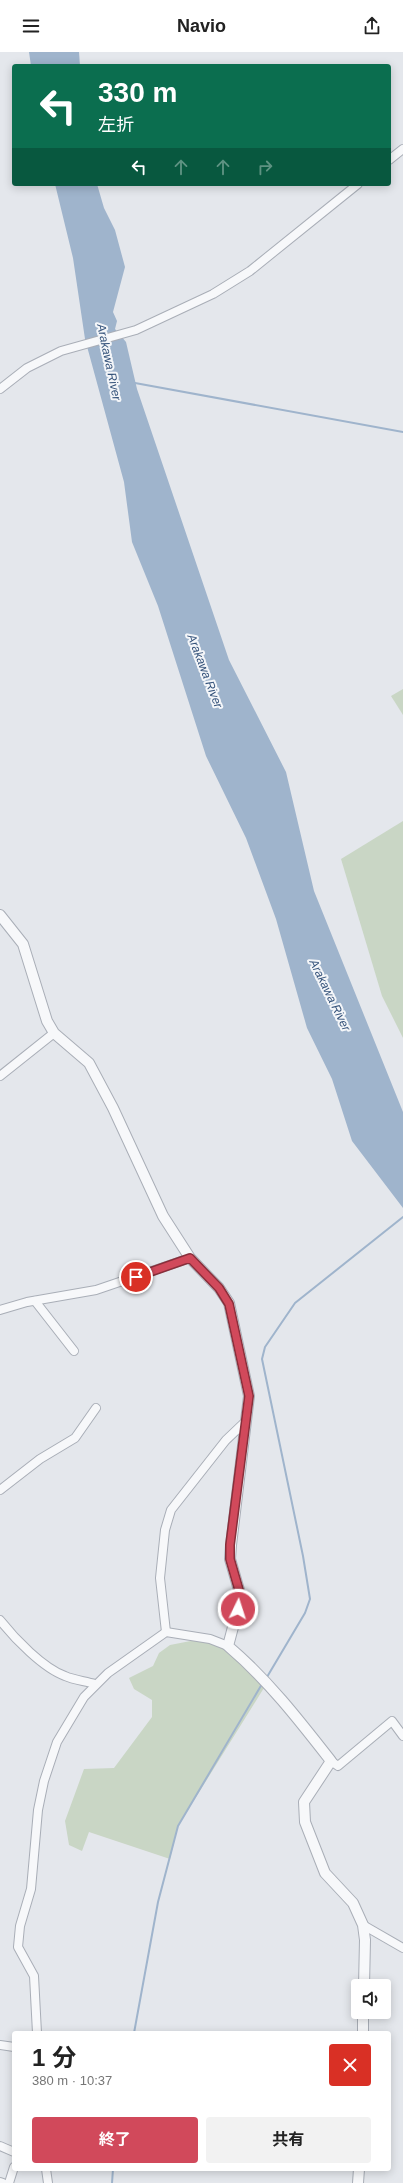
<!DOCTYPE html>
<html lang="ja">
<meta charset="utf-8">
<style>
:root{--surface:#fff;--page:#f2f2f2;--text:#222;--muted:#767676;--accent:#d1495b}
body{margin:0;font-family:Arial,"Noto Sans JP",sans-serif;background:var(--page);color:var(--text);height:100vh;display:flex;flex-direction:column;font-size:15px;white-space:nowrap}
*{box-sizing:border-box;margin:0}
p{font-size:13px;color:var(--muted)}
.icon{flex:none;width:22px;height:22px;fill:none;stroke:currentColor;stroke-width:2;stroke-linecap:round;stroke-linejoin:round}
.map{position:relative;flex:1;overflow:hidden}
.sheet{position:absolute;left:12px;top:1979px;width:379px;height:140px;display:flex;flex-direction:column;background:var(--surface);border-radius:4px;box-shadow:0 2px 10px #0003}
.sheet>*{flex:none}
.banner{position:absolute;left:12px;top:12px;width:379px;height:122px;border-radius:4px;box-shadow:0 2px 10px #0003;background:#0b6e4f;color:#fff;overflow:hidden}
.buttons{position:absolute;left:351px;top:1927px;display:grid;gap:8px}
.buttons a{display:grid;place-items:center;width:40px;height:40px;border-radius:4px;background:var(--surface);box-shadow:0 2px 10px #0003;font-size:20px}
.pin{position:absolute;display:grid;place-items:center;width:34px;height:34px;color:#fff;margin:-17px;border:2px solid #fff;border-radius:50%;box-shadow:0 1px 4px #0007}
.me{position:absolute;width:44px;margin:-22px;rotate:4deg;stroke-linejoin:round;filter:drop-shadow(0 0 3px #0008)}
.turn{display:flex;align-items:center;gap:14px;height:84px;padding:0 20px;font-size:18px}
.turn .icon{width:52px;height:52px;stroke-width:2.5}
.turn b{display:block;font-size:28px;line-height:34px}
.lanes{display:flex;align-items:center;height:38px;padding:0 20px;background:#0003;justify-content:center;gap:20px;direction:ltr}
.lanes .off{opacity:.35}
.round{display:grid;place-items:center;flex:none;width:42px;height:42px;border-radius:4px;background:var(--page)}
.headline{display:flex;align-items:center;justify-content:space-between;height:68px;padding:0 20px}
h1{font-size:24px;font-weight:700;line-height:30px}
.action{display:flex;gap:8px;margin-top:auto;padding:8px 20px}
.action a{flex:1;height:46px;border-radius:4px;background:var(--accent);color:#fff;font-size:16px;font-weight:700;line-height:46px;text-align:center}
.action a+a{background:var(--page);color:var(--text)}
header{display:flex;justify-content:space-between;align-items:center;height:52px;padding:0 20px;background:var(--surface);font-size:18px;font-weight:700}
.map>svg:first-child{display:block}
.green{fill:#c9d6c5}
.water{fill:#9fb4cc}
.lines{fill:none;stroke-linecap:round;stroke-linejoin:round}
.stream{stroke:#9fb4cc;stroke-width:2}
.minor-casing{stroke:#a9aeb7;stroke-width:10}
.tertiary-casing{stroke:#a9aeb7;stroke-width:12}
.minor{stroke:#f7f8fa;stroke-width:8}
.tertiary{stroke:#f7f8fa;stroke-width:10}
.route-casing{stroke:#882f3b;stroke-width:10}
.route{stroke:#d1495b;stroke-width:7}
.labels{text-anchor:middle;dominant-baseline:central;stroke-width:4;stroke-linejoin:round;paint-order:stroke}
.water-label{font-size:12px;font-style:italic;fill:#34527a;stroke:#f4f6f9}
</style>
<header><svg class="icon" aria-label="menu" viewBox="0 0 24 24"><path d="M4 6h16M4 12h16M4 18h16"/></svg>Navio<svg class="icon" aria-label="share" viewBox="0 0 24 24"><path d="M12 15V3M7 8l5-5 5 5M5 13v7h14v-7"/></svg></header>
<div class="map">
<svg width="403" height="2131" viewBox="0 0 403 2131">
<rect width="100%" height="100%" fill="#e4e7ec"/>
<g class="green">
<polygon points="403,637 403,663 391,644"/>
<polygon points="403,769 403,986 382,944 341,807"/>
<polygon points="206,1586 228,1594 267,1631 178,1774 170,1807 89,1780 82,1799 69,1793 65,1769 84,1717 114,1716 152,1665 152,1648 134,1637 129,1626 153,1614 159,1601 170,1593"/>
</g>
<g class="water">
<polygon points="29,0 79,0 80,14 31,14"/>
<polygon points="55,132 97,132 104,156 115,178 125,215 113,260 117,269 115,277 126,290 137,337 229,608 286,720 314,839 403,1060 403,1156 352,1089 332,1027 307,976 276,867 246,786 206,704 158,554 132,490 124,430 85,287 73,206"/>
</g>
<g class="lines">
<g class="stream">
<polyline points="135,331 403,380"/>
<polyline points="267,1625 305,1561 310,1547 303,1504 262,1307 265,1295 295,1251 403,1165"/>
<polyline points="134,1981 158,1850 178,1774 262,1632"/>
<polyline points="112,2131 113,2117"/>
</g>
<g class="minor-casing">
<g id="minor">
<polyline points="389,108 403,97"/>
<polyline points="0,337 27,316 61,299 136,278 213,242 250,219 358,132"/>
<polyline points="0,1024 54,981"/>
<polyline points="35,1249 74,1299"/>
<polyline points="0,1258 27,1250 96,1238 190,1206"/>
<polyline points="0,1438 40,1407 75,1386 96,1356"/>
<path d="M0,1568C15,1587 43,1616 65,1624C74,1628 85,1629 95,1632"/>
<polyline points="166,1580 160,1526 165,1478 171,1458 226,1388 246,1369"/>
<polyline points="331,1709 338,1714 392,1669 403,1684"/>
<polyline points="363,1873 403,1896"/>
<polyline points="37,1981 34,1924 18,1895 20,1874 31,1837 38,1758 44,1729 57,1690 84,1645 108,1621 166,1580 210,1587 228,1594"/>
<polyline points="0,1993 14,1995"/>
<polyline points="0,2094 14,2100"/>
<polyline points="46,2117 48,2131"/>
<polyline points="0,2130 3,2131"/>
<polyline points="9,2131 14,2115"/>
</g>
</g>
<g class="tertiary-casing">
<g id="tertiary">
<path d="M0,863L23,892L47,969L54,981L89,1011L113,1056L163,1164L190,1206L219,1236L229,1251L249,1344L231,1493L230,1507L241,1545L228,1594C268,1628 299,1668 331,1709L304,1750L305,1770L325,1821L353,1851L363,1873L365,1888L364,1934"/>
<polyline points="363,1981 363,1960"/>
<polyline points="358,2131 359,2117"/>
</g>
</g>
<use href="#minor" class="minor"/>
<use href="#tertiary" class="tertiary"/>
</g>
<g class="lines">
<g class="route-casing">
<polyline id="route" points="136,1225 190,1206 219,1236 229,1252 249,1344 230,1493 230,1507 241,1545 238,1557"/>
</g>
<use href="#route" class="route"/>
</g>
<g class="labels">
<g class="water-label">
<text transform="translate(109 310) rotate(78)">Arakawa River</text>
<text transform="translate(205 619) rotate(69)">Arakawa River</text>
<text transform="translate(330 943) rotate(64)">Arakawa River</text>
</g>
</g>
</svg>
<div class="buttons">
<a><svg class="icon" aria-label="sound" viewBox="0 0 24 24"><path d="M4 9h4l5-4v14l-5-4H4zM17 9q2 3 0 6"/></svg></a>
</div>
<div class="pin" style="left:136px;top:1225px;background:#d93025"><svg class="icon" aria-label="arrive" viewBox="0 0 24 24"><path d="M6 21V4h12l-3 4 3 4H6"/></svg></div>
<svg class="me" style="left:238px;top:1557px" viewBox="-20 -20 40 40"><circle r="17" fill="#d1495b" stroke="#fff" stroke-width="3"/><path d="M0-11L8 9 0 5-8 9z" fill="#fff"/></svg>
<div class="banner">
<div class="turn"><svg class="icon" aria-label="left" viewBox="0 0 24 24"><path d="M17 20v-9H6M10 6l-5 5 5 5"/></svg><div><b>330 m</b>左折</div></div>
<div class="lanes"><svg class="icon" aria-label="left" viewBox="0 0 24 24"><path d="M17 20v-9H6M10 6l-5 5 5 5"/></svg><svg class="icon off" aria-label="ahead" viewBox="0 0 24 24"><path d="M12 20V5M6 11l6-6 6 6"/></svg><svg class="icon off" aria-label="ahead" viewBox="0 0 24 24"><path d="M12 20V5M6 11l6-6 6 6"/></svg><svg class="icon off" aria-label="right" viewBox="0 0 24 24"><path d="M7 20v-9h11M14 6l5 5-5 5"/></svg></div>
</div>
<section class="sheet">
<div class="headline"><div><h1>1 分</h1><p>380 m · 10:37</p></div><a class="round" style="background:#d93025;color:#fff"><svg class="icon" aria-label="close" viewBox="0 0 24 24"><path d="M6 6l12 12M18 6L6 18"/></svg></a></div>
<div class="action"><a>終了</a><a>共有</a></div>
</section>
</div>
